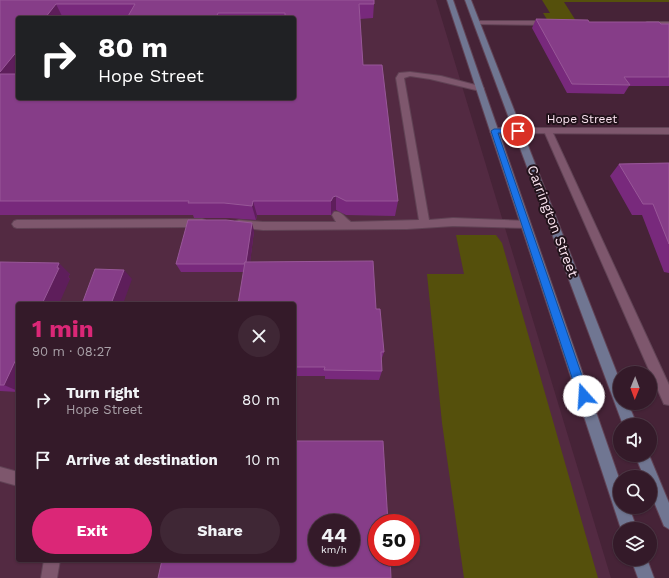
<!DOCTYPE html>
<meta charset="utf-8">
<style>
:root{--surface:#341a29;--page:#3f2735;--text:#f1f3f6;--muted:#a9a1a8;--line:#4e3846;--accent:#db2777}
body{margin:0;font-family:"Work Sans",sans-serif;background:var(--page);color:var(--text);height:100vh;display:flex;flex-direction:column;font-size:15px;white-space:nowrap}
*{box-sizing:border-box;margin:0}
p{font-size:13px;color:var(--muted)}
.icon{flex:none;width:22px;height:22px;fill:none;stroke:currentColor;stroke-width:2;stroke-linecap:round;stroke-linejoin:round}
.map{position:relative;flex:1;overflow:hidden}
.sheet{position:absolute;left:16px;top:302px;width:280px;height:260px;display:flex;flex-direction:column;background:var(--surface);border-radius:4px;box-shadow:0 1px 3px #0004,0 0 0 1px var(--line)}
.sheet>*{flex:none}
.guide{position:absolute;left:16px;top:16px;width:280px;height:84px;border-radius:4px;box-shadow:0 1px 3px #0004,0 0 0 1px var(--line);background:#202124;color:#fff;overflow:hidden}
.needle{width:26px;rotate:181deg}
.fabs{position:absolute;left:613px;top:366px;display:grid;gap:8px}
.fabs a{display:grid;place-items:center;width:44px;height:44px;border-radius:50%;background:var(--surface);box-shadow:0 1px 3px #0004,0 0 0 1px var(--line);font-size:20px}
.speed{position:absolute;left:308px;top:514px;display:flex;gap:8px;font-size:20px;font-weight:700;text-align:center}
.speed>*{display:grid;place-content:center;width:52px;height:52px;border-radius:50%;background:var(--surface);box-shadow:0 1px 3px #0004,0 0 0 1px var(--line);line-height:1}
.speed small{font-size:10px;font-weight:400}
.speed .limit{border:6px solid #d22;background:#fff;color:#111}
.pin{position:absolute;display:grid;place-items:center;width:34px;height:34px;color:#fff;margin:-17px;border:2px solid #fff;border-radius:50%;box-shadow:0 1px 4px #0007}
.me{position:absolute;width:44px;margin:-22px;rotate:341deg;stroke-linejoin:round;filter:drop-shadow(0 0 3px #0008)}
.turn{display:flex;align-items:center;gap:14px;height:84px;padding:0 16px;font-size:18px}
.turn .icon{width:52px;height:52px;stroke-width:2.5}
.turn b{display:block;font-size:28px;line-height:34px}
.round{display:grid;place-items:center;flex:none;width:42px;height:42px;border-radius:21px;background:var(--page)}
.overview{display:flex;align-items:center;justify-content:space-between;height:68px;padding:0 16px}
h1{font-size:24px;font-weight:700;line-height:30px;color:var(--accent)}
.cta{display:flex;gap:8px;margin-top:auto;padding:8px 16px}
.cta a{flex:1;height:46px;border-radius:24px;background:var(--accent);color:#fff;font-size:16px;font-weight:700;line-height:46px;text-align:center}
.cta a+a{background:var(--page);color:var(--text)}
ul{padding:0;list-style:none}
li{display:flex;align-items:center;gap:12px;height:60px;padding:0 16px}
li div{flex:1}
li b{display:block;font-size:15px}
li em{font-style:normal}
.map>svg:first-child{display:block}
.built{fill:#532a42;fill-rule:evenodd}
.green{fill:#55500c}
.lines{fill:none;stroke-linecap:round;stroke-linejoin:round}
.service-casing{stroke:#614355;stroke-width:2}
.minor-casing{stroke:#614355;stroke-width:2}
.secondary-casing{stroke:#614355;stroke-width:2}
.service{fill:#7e576d;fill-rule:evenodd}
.minor{fill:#7e576d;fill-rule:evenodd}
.secondary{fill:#707692;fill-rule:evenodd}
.wall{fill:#78297c;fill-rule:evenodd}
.shaded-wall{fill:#5e1e5b}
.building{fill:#863d88;stroke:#985798;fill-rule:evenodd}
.route{fill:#1a73e8;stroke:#114b97}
.labels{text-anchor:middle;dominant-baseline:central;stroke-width:4;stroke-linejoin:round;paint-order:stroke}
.far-street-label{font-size:12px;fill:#fbe4f0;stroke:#22131b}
.street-label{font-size:14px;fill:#fbe4f0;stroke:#22131b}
</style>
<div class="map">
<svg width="669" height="578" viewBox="0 0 669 578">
<rect width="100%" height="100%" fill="#462337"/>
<path class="built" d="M0,0H436L611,578H0ZM18,18H294V98H18ZM18,304H294V560H18ZM317,523H351V557H317ZM377,523H411V557H377Z"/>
<g class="green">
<polygon points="542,0 669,0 669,2 564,2 576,21 548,21 543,13 550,13"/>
<polygon points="456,235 496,235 502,243 598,578 464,578 442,423 427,274 464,274"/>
</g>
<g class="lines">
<g class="service-casing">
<g id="service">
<polygon points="476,21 549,21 552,23 549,25 474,24 474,22"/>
<polygon points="669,22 669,26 647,26 644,24 647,22"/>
<path d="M410,72L441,76L483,87L484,89L480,91L430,79L410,76L404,78L429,220L453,218L526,221L529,222L531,225L529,228L453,226L407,229L263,230L236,227L234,224L236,221L239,220L263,222H336L332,215L334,212C341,210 345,218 351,222L419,220L396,78L399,73Z"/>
<polygon points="548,128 552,131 669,385 669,405 664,404 544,131"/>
<polygon points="202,219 205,220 207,223 205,226 202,227 17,228 14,227 12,224 14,221 17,220"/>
</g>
</g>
<g class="minor-casing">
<g id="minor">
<polygon points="494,128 669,128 669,134 491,133 490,131 491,129"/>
<polygon points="0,467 18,472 18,486 0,481"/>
<polygon points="44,560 60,560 57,578 41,578"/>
</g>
</g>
<g class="secondary-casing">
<g id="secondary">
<polygon points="447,0 453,0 620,481 620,507 629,507 637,529 621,529"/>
<polygon points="465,0 471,0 620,381 620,403 628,403 637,425 623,425"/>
<polygon points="635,455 649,455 669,503 669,529 664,526 650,492 650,477 644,477"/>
<polygon points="631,559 647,559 654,578 638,578"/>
</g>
</g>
<use href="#service" class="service"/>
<use href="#minor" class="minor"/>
<use href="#secondary" class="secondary"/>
</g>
<g class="wall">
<path d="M0,0L374,4L373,18L360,19L363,65L398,201L395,216L346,215L336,210L333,211L331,215H257L256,220L229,218H194L193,215H0ZM18,18H294V98H18Z"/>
<polygon points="536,19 589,22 669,24 669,86 629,86 624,94 567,93 532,28"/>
<polygon points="669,163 669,273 664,272 642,215 632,215 610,176 619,164"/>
<polygon points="254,231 250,262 376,309 384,352 381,361 382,371 379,380 325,379 325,376 294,376 294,304 243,272 181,272 176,264"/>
<polygon points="0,262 70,274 68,277 70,279 18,304 18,392 0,391"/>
</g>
<g class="shaded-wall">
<polygon points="56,4 63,18 45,18"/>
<polygon points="18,50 18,78 0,76 0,72"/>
<polygon points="336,196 336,210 333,211 331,215 331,201 333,197"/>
<polygon points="253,201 257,215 256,220 252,206"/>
<polygon points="252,223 254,231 249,272 246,264"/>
<polygon points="59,263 70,274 68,277 70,279 59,304 42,304"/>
<polygon points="124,270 132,279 123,304 111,304"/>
<polygon points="18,355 18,391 4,385"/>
</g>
<g class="building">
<polygon points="0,0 374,0 374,4 359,4 363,65 382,65 398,201 346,201 336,196 333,197 331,201 253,201 252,206 224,203 188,203 189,201 0,201 0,74 18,74 18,98 294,98 294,18 285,18 285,13 218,13 216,18 127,18 135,4 56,4 45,18 18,18 18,50 0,72"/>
<polygon points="536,19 588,20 589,22 659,22 661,24 669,24 669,77 624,77 630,85 572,84"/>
<polygon points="669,163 669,244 653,204 643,204 619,164"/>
<polygon points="188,220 226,220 252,223 246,262 245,262 244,264 176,264"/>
<polygon points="373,261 376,309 380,309 384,352 381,352 382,371 324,370 325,367 294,367 294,304 238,304 245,262"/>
<polygon points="0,262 59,263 57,268 59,268 42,304 18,304 18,355 4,385 0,385"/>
<polygon points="95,269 124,270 111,304 82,304"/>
<path d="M294,441H383L388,523H377V557H390L391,578H158L162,560H294ZM317,523H351V557H317Z"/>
</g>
<polygon class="route" points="518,129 521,131 520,133 498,133 589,396 588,399 584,401 580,399 578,396 491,131 494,129"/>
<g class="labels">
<g class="far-street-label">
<text x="582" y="119">Hope Street</text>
</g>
<g class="street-label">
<text transform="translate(553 221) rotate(69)">Carrington Street</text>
</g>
</g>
</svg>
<div class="fabs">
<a><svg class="needle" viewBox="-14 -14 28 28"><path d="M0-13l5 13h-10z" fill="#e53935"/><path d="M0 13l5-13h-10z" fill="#a9a1a8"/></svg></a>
<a><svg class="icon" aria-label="sound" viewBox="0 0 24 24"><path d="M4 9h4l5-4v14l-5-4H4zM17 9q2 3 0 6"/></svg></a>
<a><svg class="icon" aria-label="search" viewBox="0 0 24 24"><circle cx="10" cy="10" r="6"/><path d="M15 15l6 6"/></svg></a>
<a><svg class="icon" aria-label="layers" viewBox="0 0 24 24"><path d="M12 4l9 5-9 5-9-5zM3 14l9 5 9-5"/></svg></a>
</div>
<div class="speed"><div>44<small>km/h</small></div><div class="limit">50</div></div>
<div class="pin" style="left:518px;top:131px;background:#d93025"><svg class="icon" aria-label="arrive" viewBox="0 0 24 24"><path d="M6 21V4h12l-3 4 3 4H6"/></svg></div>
<svg class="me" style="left:584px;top:396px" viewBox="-20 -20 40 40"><circle r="19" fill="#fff"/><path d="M0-13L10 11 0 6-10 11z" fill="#1a73e8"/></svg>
<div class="guide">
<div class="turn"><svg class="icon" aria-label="right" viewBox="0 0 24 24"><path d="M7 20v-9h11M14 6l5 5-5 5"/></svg><div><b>80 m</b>Hope Street</div></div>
</div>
<section class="sheet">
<div class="overview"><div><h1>1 min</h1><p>90 m · 08:27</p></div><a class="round"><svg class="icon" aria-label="close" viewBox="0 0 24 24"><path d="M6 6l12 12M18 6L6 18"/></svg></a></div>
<ul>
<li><svg class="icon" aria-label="right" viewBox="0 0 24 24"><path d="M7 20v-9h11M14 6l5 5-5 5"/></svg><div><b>Turn right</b><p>Hope Street</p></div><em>80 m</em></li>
<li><svg class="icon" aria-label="arrive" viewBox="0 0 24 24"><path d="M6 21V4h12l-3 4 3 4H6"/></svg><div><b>Arrive at destination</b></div><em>10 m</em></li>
</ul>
<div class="cta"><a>Exit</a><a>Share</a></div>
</section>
</div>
